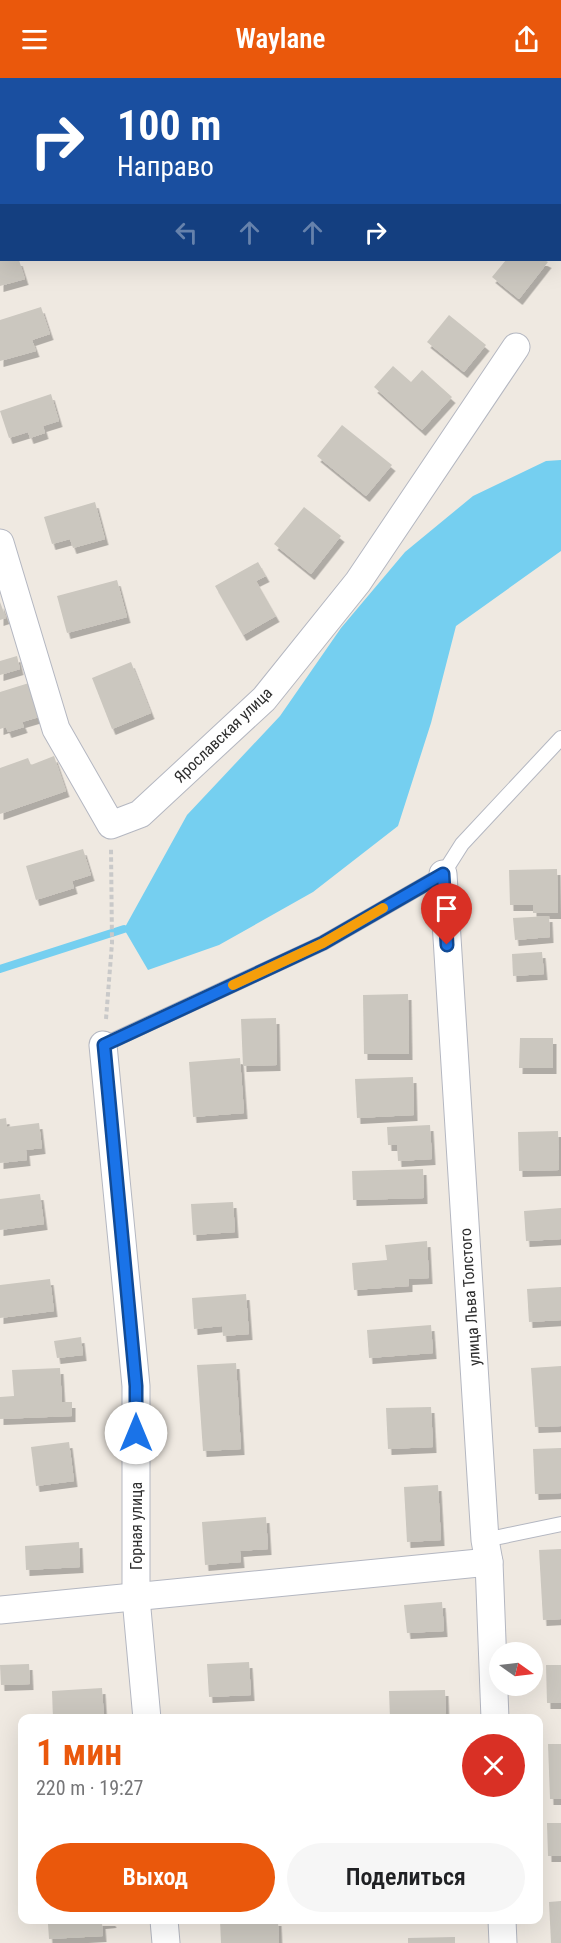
<!DOCTYPE html>
<html lang="ru">
<meta charset="utf-8">
<style>
:root{--surface:#fff;--page:#f6f6f6;--text:#202124;--muted:#757577;--accent:#ea580c}
body{margin:0;font-family:"Roboto Condensed",sans-serif;background:var(--page);color:var(--text);height:100vh;display:flex;flex-direction:column;font-size:22px;white-space:nowrap}
*{box-sizing:border-box;margin:0}
p{font-size:20px;color:var(--muted)}
.icon{flex:none;width:33px;height:33px;fill:none;stroke:currentColor;stroke-width:2;stroke-linecap:round;stroke-linejoin:round}
.map{position:relative;flex:1;overflow:hidden}
.details{position:absolute;left:18px;top:1636px;width:525px;height:210px;display:flex;flex-direction:column;background:var(--surface);border-radius:12px;box-shadow:0 6px 24px #0002}
.details>*{flex:none}
.hud{position:absolute;left:0px;top:0px;width:561px;height:183px;box-shadow:0 6px 24px #0002;background:#1a4fa0;color:#fff;overflow:hidden}
.needle{width:39px;rotate:104deg}
.buttons{position:absolute;left:489px;top:1564px;display:grid;gap:12px}
.buttons a{display:grid;place-items:center;width:54px;height:54px;border-radius:50%;background:var(--surface);box-shadow:0 6px 24px #0002;font-size:30px}
.pin{position:absolute;display:grid;place-items:center;width:51px;height:51px;color:#fff;margin:-62px -26px;border-radius:50% 50% 50% 0;rotate:-45deg;box-shadow:0 0 6px #0007}
.pin .icon{rotate:45deg}
.me{position:absolute;width:66px;margin:-33px;rotate:0deg;stroke-linejoin:round;filter:drop-shadow(0 0 4px #0008)}
.turn{display:flex;align-items:center;gap:21px;height:126px;padding:0 18px;font-size:27px}
.turn .icon{width:78px;height:78px;stroke-width:2.5}
.turn b{display:block;font-size:42px;line-height:51px}
.lanes{display:flex;align-items:center;height:57px;padding:0 18px;background:#0003;justify-content:center;gap:30px;direction:ltr}
.lanes .off{opacity:.35}
.round{display:grid;place-items:center;flex:none;width:63px;height:63px;border-radius:32px;background:var(--page)}
.overview{display:flex;align-items:center;justify-content:space-between;height:102px;padding:0 18px}
h1{font-size:36px;font-weight:600;line-height:45px;color:var(--accent)}
.button{display:flex;gap:12px;margin-top:auto;padding:12px 18px}
.button a{flex:1;height:69px;border-radius:36px;background:var(--accent);color:#fff;font-size:24px;font-weight:600;line-height:69px;text-align:center}
.button a+a{background:var(--page);color:var(--text)}
header{display:flex;justify-content:space-between;align-items:center;height:78px;padding:0 18px;background:var(--accent);color:#fff;font-size:27px;font-weight:600}
.map>svg:first-child{display:block}
.water{fill:#75cff0}
.lines{fill:none;stroke-linecap:round;stroke-linejoin:round}
.stream{stroke:#75cff0;stroke-width:8}
.building{fill:#cbc7bf;filter:url(#shadow)}
.service-casing{stroke:#b4b7c1;stroke-width:16}
.minor-casing{stroke:#b4b7c1;stroke-width:29}
.path{stroke:#c9c9c9;stroke-width:4;stroke-dasharray:4.5 3;stroke-linecap:butt}
.service{stroke:#fff;stroke-width:14}
.minor{stroke:#fff;stroke-width:27}
.route-casing{stroke:#114b97;stroke-width:15}
.route{stroke:#1a73e8;stroke-width:10}
.slow{stroke:#f59e0b;stroke-width:10}
.labels{text-anchor:middle;dominant-baseline:central;stroke-width:4.5;stroke-linejoin:round;paint-order:stroke}
.street-label{font-size:16px;fill:#2e2e2e;stroke:#fff}
</style>
<header><svg class="icon" aria-label="menu" viewBox="0 0 24 24"><path d="M4 6h16M4 12h16M4 18h16"/></svg>Waylane<svg class="icon" aria-label="share" viewBox="0 0 24 24"><path d="M12 15V3M7 8l5-5 5 5M5 13v7h14v-7"/></svg></header>
<div class="map">
<svg width="561" height="1865" viewBox="0 0 561 1865">
<defs>
<filter id="shadow"><feDropShadow dx="3.5" dy="6" stdDeviation="0" flood-color="#0004"/></filter>
</defs>
<rect width="100%" height="100%" fill="#efe9e1"/>
<polygon class="water" points="561,382 561,473 456,548 431,645 398,748 313,814 219,867 148,892 124,851 187,737 280,638 341,550 405,474 473,418 546,383"/>
<g class="lines">
<polyline class="stream" points="0,891 124,851"/>
</g>
<g class="building">
<polygon points="0,182 19,182 25,201 0,208"/>
<polygon points="506,182 544,182 548,184 519,221 492,199"/>
<polygon points="41,229 50,256 32,262 36,273 0,283 0,242"/>
<polygon points="449,237 486,267 464,294 427,264"/>
<polygon points="393,288 411,304 422,292 452,319 422,352 374,309"/>
<polygon points="51,316 59,343 43,348 45,355 30,360 28,354 9,360 0,333"/>
<polygon points="342,347 392,387 366,418 317,378"/>
<polygon points="95,424 105,461 73,470 70,461 52,466 44,439"/>
<polygon points="304,429 341,458 311,496 274,466"/>
<polygon points="258,484 266,498 256,503 276,538 243,557 215,508"/>
<polygon points="117,502 127,539 67,555 57,518"/>
<polygon points="0,524 6,540 0,542"/>
<polygon points="17,578 20,591 0,597 0,583"/>
<polygon points="131,584 151,635 112,651 92,600"/>
<polygon points="29,605 39,639 22,644 24,649 8,654 6,649 0,651 0,614"/>
<polygon points="54,678 66,713 0,736 0,690 28,680 31,687"/>
<polygon points="83,771 91,797 72,803 74,810 36,822 26,788"/>
<polygon points="557,791 558,835 533,835 533,827 510,827 509,792"/>
<polygon points="549,838 550,859 515,862 513,840"/>
<polygon points="542,874 544,896 513,898 512,876"/>
<polygon points="408,916 409,976 364,976 363,917"/>
<polygon points="276,940 277,987 243,988 241,941"/>
<polygon points="520,960 553,960 553,990 519,990"/>
<polygon points="240,980 244,1035 193,1039 189,984"/>
<polygon points="413,999 414,1037 357,1040 355,1001"/>
<polygon points="6,1040 7,1049 39,1045 42,1070 26,1072 27,1082 0,1085 0,1041"/>
<polygon points="430,1047 432,1081 398,1083 397,1067 388,1067 387,1049"/>
<polygon points="558,1053 559,1092 519,1093 518,1054"/>
<polygon points="423,1091 424,1120 353,1122 352,1093"/>
<polygon points="40,1116 44,1146 0,1152 0,1121"/>
<polygon points="233,1124 235,1154 193,1157 191,1126"/>
<polygon points="561,1130 561,1161 526,1163 524,1133"/>
<polygon points="427,1163 429,1200 409,1201 409,1208 354,1212 352,1185 387,1182 385,1167"/>
<polygon points="50,1201 54,1233 0,1240 0,1207"/>
<polygon points="561,1209 561,1242 529,1244 527,1211"/>
<polygon points="246,1216 249,1256 223,1258 222,1248 194,1251 192,1220"/>
<polygon points="431,1247 433,1275 369,1280 367,1252"/>
<polygon points="81,1259 83,1277 57,1280 54,1263"/>
<polygon points="236,1285 241,1371 203,1373 197,1287"/>
<polygon points="561,1288 561,1348 535,1349 531,1290"/>
<polygon points="60,1290 62,1324 72,1324 72,1338 0,1341 0,1319 14,1318 12,1292"/>
<polygon points="431,1329 433,1369 388,1371 386,1330"/>
<polygon points="69,1364 74,1403 36,1408 31,1369"/>
<polygon points="561,1370 561,1415 535,1416 533,1371"/>
<polygon points="438,1407 441,1462 407,1464 404,1409"/>
<polygon points="266,1439 268,1471 240,1473 241,1484 205,1487 202,1444"/>
<polygon points="79,1464 80,1489 26,1492 25,1468"/>
<polygon points="561,1471 561,1541 543,1542 539,1472"/>
<polygon points="442,1524 444,1553 407,1555 404,1527"/>
<polygon points="249,1584 251,1617 209,1619 207,1586"/>
<polygon points="29,1586 30,1606 1,1607 0,1587"/>
<polygon points="546,1587 561,1587 561,1625 547,1625"/>
<polygon points="102,1610 104,1641 53,1641 52,1613"/>
<polygon points="445,1612 446,1641 390,1641 389,1613"/>
<polygon points="548,1666 561,1666 561,1721 550,1721"/>
<polygon points="547,1745 561,1745 561,1778 548,1778"/>
<polygon points="561,1823 561,1865 551,1865 549,1824"/>
<polygon points="77,1842 112,1842 113,1844 102,1845 103,1858 49,1861 48,1846 77,1845"/>
<polygon points="220,1842 278,1842 279,1865 221,1865"/>
<polygon points="455,1859 455,1865 408,1865 408,1860"/>
</g>
<g class="lines">
<g class="service-casing">
<g id="service">
<polyline points="103,967 323,865 443,796 462,766 561,660"/>
<polyline points="485,1462 561,1446"/>
</g>
</g>
<g class="minor-casing">
<g id="minor">
<polyline points="0,465 56,651 111,747 140,736 264,621 358,504 516,269"/>
<polyline points="443,796 485,1462 489,1484 495,1641"/>
<polyline points="103,967 136,1308 136,1520 147,1641"/>
<polyline points="0,1532 489,1484"/>
<polyline points="164,1842 166,1865"/>
<polyline points="502,1842 503,1865"/>
</g>
</g>
<polyline class="path" points="106,941 112,865 111,771"/>
<use href="#service" class="service"/>
<use href="#minor" class="minor"/>
</g>
<g class="lines">
<g class="route-casing">
<polyline id="route" points="136,1355 136,1308 104,967 323,865 443,796 447,867"/>
</g>
<use href="#route" class="route"/>
<polyline class="slow" points="233,907 323,865 383,830"/>
</g>
<g class="labels">
<g class="street-label">
<text transform="translate(223 657) rotate(-44)">Ярославская улица</text>
<text transform="translate(470 1219) rotate(-94)">улица Льва Толстого</text>
<text transform="translate(136 1448) rotate(-90)">Горная улица</text>
</g>
</g>
</svg>
<div class="buttons">
<a><svg class="needle" viewBox="-14 -14 28 28"><path d="M0-13l5 13h-10z" fill="#e53935"/><path d="M0 13l5-13h-10z" fill="#757577"/></svg></a>
</div>
<div class="pin" style="left:447px;top:867px;background:#d93025"><svg class="icon" aria-label="arrive" viewBox="0 0 24 24"><path d="M6 21V4h12l-3 4 3 4H6"/></svg></div>
<svg class="me" style="left:136px;top:1355px" viewBox="-20 -20 40 40"><circle r="19" fill="#fff"/><path d="M0-13L10 11 0 6-10 11z" fill="#1a73e8"/></svg>
<div class="hud">
<div class="turn"><svg class="icon" aria-label="right" viewBox="0 0 24 24"><path d="M7 20v-9h11M14 6l5 5-5 5"/></svg><div><b>100 m</b>Направо</div></div>
<div class="lanes"><svg class="icon off" aria-label="left" viewBox="0 0 24 24"><path d="M17 20v-9H6M10 6l-5 5 5 5"/></svg><svg class="icon off" aria-label="ahead" viewBox="0 0 24 24"><path d="M12 20V5M6 11l6-6 6 6"/></svg><svg class="icon off" aria-label="ahead" viewBox="0 0 24 24"><path d="M12 20V5M6 11l6-6 6 6"/></svg><svg class="icon" aria-label="right" viewBox="0 0 24 24"><path d="M7 20v-9h11M14 6l5 5-5 5"/></svg></div>
</div>
<section class="details">
<div class="overview"><div><h1>1 мин</h1><p>220 m · 19:27</p></div><a class="round" style="background:#d93025;color:#fff"><svg class="icon" aria-label="close" viewBox="0 0 24 24"><path d="M6 6l12 12M18 6L6 18"/></svg></a></div>
<div class="button"><a>Выход</a><a>Поделиться</a></div>
</section>
</div>
